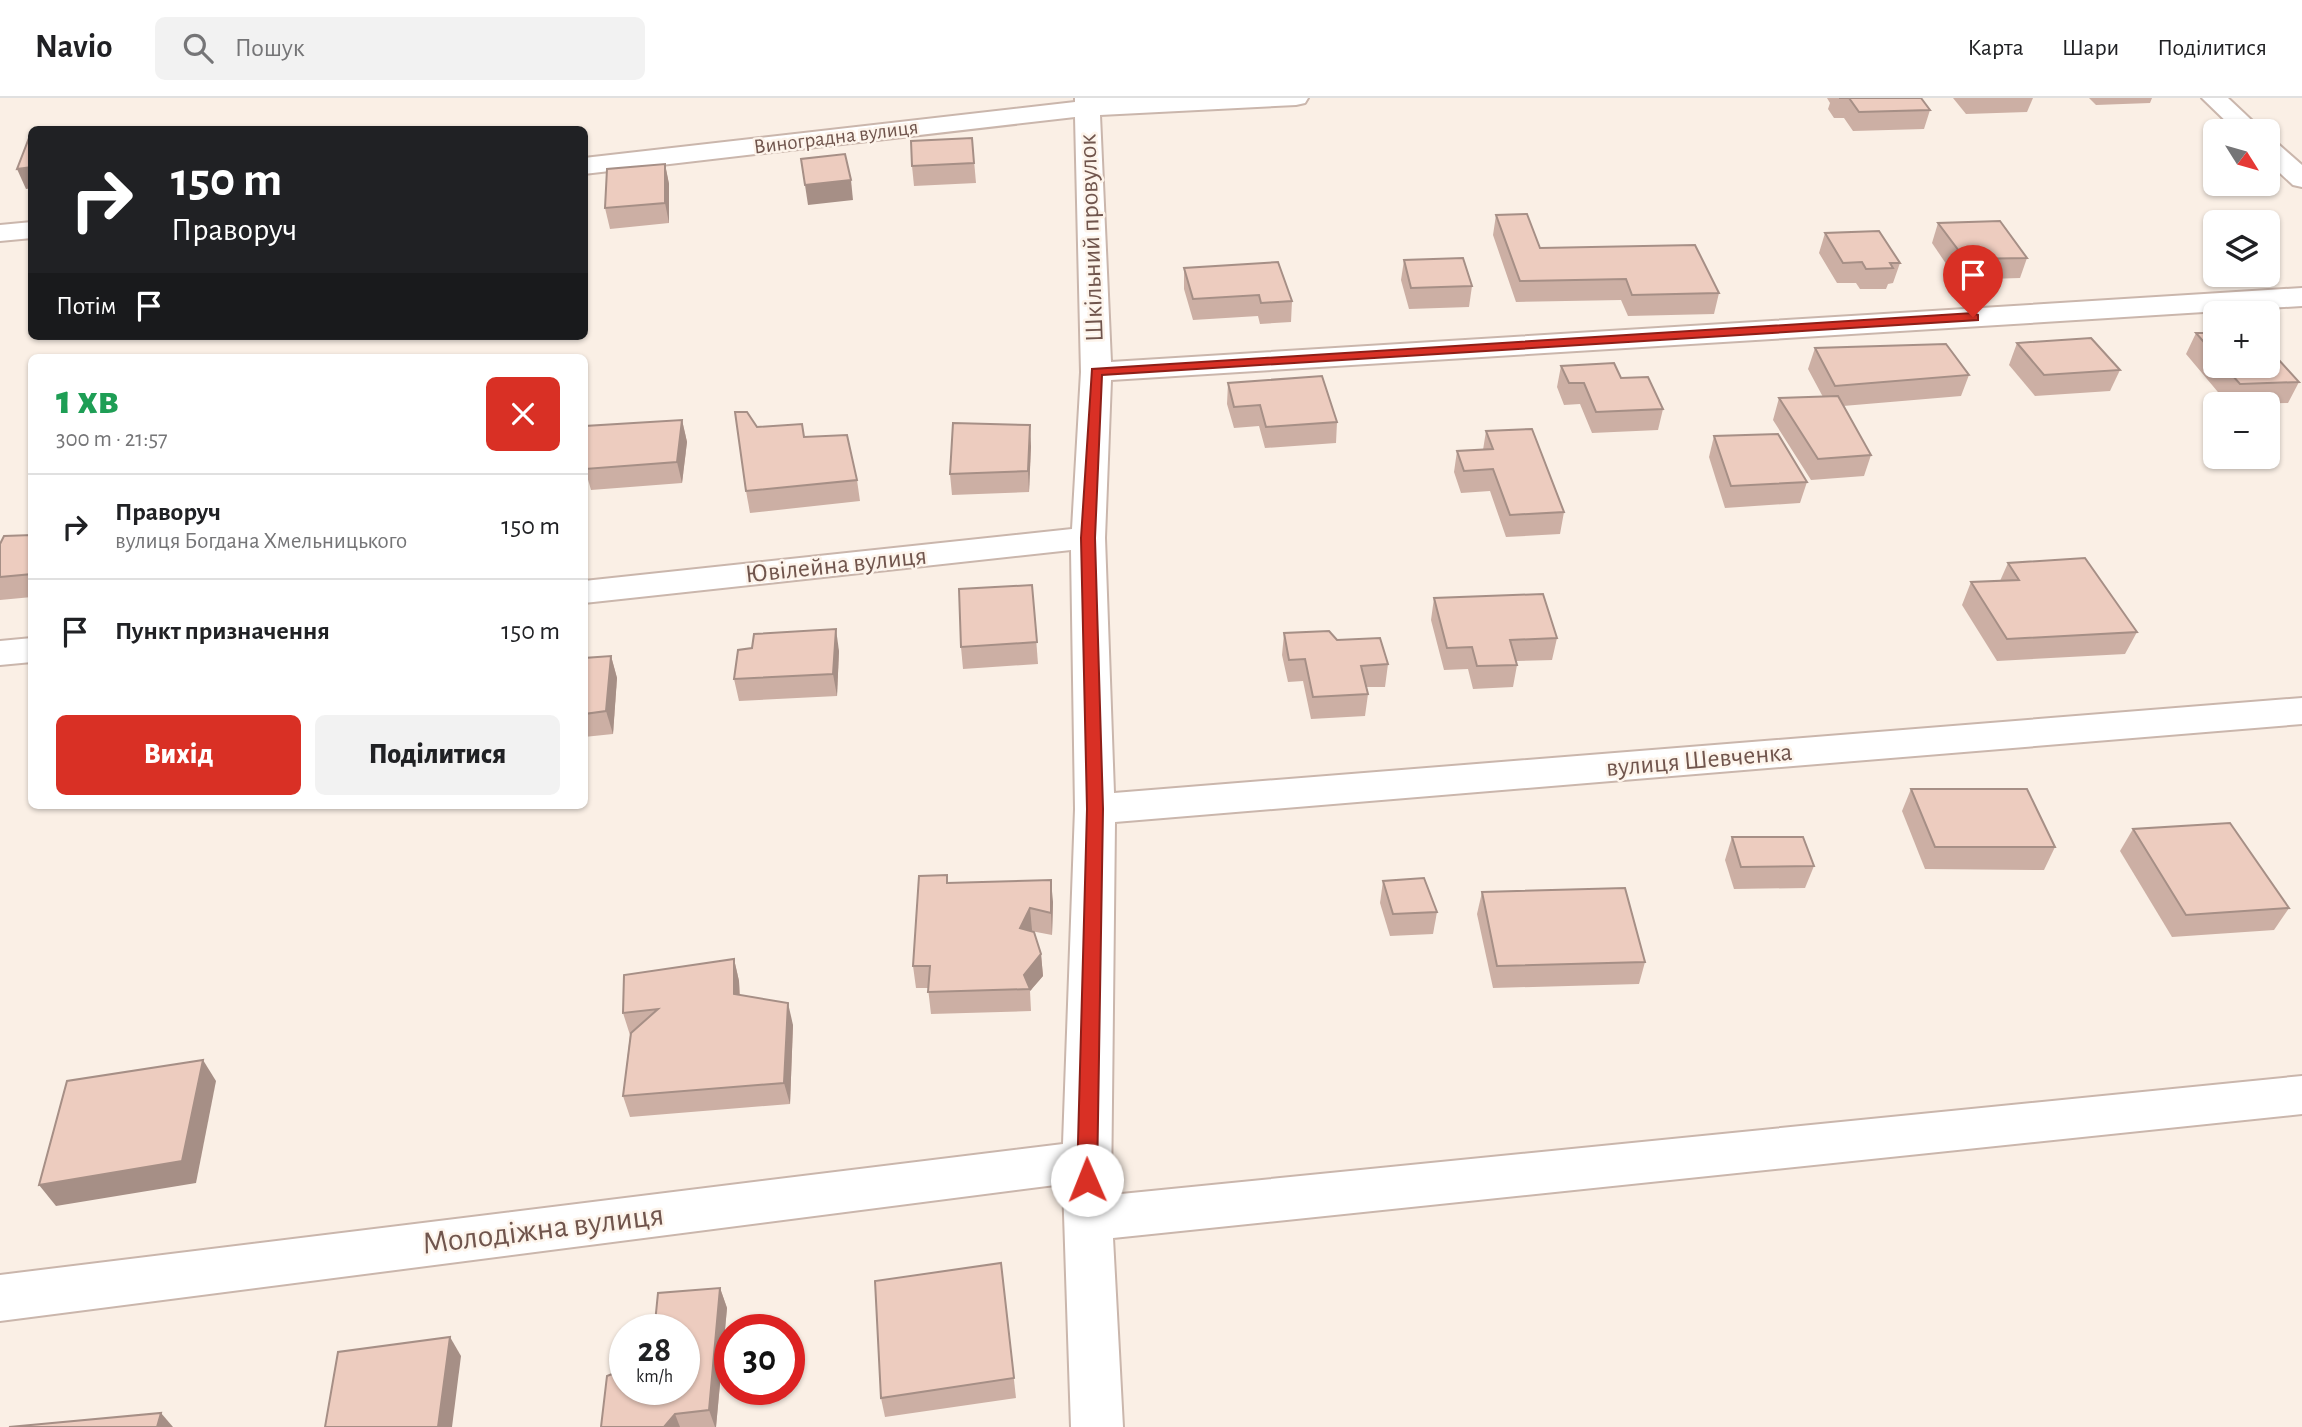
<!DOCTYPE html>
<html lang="uk">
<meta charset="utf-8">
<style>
:root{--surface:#fff;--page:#f2f2f2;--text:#202124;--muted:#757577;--line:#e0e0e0;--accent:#d93025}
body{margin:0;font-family:"Alegreya Sans",sans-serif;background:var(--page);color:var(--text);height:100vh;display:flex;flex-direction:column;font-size:26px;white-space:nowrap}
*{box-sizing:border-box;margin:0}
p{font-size:23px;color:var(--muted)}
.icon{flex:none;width:38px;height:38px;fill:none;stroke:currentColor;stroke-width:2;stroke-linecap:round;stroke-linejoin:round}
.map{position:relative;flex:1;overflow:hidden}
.drawer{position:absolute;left:28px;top:256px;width:560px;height:455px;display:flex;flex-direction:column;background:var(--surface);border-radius:10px;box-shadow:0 2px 5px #0004}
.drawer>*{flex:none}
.top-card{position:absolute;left:28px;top:28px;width:560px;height:214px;border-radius:10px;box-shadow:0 2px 5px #0004;background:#202124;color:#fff;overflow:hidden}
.needle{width:46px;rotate:127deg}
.buttons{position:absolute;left:2203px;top:21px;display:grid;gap:14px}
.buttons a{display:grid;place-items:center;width:77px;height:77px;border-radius:10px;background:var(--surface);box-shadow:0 2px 5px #0004;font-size:35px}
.speed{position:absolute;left:609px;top:1216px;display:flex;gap:14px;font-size:35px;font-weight:700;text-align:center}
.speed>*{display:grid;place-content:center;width:91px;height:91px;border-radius:50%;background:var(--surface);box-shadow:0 2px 5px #0004;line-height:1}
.speed small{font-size:18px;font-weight:400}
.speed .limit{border:10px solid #d22;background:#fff;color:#111}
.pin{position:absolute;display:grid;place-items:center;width:60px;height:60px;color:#fff;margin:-72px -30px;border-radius:50% 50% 50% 0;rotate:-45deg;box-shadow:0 0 7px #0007}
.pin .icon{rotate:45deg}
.me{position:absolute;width:77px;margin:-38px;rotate:359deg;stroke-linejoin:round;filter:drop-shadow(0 0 5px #0008)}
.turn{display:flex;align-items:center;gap:24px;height:147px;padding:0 28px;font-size:32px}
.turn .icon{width:91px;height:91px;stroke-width:2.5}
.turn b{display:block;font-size:49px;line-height:60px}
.then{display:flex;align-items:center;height:66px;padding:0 28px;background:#0003;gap:14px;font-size:26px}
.round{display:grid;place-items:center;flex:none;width:74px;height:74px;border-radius:10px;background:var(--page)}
.head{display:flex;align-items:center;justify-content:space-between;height:119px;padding:0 28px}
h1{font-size:42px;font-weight:800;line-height:52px;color:#1e9e55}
.cta{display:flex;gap:14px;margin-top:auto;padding:14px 28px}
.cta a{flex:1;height:80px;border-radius:10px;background:var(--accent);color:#fff;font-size:28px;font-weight:800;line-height:80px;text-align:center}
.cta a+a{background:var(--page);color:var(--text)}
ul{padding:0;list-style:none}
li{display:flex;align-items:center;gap:21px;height:105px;padding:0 28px;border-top:2px solid var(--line)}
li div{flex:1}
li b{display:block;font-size:26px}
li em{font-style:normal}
header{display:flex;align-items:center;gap:42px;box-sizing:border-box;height:98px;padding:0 35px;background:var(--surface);border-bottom:2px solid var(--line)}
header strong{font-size:33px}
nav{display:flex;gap:38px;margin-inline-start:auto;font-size:24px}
.search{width:490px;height:63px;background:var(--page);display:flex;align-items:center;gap:18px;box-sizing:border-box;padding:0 24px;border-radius:10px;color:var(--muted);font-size:26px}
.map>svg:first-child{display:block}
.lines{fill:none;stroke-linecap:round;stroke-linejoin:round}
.minor-casing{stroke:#cab6ac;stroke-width:4}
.minor{fill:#fff;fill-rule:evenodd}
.wall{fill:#ccafa4}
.shaded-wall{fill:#a68f86}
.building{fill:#edccbf;stroke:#a68f86;stroke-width:2}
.route{fill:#d93025;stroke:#8d1f18;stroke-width:2}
.labels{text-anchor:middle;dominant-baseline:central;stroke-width:5;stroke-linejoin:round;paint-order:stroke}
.far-street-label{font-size:21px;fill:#70554d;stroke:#fdf4eb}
.street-label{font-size:26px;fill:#70554d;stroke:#fdf4eb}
.near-street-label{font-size:32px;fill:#70554d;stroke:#fdf4eb}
</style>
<header>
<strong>Navio</strong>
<div class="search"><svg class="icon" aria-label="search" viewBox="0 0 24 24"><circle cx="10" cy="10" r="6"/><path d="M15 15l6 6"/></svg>Пошук</div>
<nav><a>Карта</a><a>Шари</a><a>Поділитися</a></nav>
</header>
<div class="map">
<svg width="2302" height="1329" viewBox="0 0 2302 1329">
<rect width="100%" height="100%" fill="#faefe5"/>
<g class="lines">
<g class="minor-casing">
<g id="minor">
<polygon points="1075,0 1308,0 1305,5 1296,7 1100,17 1111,264 2302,190 2302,208 1111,282 1105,440 1114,695 2302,600 2302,626 1115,724 1111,1097 2302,978 2302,1016 1113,1140 1123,1329 1071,1329 1063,1086 0,1223 0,1177 1063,1046 1075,711 1071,452 584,505 584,483 1072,431 1081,274 1075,19 584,76 584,60 1075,4"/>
<polygon points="2202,0 2228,0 2263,33 2236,33"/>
<polygon points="2268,42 2277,45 2302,67 2302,89 2293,87 2268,64"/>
<polygon points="32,124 32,140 0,143 0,127"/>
<polygon points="32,540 32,564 0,567 0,543"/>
</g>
</g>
<use href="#minor" class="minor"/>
</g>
<g class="wall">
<polygon points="1827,0 1921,0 1930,12 1924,31 1853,33 1844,20 1834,20 1828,11 1830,5"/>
<polygon points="1953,0 2033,0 2027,14 1966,16"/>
<polygon points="2089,0 2152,0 2150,5 2096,7"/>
<polygon points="972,40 976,85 914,88 912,68"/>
<polygon points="665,66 669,86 669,125 610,131 605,110"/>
<polygon points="1496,117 1540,150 1719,195 1714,216 1628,218 1621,202 1516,204 1493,137"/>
<polygon points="1938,125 2027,160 2020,180 1957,182 1932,145"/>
<polygon points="1825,135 1900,165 1893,185 1888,186 1886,191 1860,191 1856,185 1837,185 1819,155"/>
<polygon points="1404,162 1472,188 1469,209 1409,211 1401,182"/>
<polygon points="1184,170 1292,203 1291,224 1260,226 1258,218 1193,222 1184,191"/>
<polygon points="2196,235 2216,235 2216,268 2268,268 2299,284 2288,305 2228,306 2186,256"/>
<polygon points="2017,245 2120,272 2110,293 2035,298 2009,267"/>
<polygon points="1815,250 1969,277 1961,298 1843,308 1871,357 1864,378 1811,382 1773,322 1779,300 1823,299 1808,271"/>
<polygon points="1561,268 1621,280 1663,311 1658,332 1592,335 1580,306 1564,307 1557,289"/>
<polygon points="1228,285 1337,324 1336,345 1265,350 1259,328 1234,330 1227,306"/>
<polygon points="682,322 687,344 682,385 591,392 585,371"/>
<polygon points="757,329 804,339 857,382 860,403 750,415 746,393"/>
<polygon points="1486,333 1564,414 1560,436 1506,439 1490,393 1461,395 1454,374 1457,353 1483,352"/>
<polygon points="1714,338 1807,384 1800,405 1725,410 1709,359"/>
<polygon points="1031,348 1029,394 952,397 950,376"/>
<polygon points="32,437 32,499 0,502 0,446"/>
<polygon points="2008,465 2137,534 2125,556 1997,563 1962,507 1971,484 2000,483"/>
<polygon points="1032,487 1038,566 963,571 961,549"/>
<polygon points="1434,500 1557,540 1552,562 1516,563 1517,567 1513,589 1473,591 1468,571 1444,572 1431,522"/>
<polygon points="1284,535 1337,542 1388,566 1385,589 1366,589 1368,596 1365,618 1311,621 1303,583 1288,584 1282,557"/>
<polygon points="839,553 837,598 739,603 734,581"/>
<polygon points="611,558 617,580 613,636 584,639 584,560"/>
<polygon points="1911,691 2055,749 2044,772 1925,771 1902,713"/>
<polygon points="2133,731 2289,810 2274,832 2172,839 2120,753"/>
<polygon points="1732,739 1814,768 1805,790 1734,791 1725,762"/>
<polygon points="947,777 948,785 1053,804 1052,837 1031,833 1041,856 1043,878 1030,893 1031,913 931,916 928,890 916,890 913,868"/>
<polygon points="1383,783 1437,814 1433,836 1390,838 1380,805"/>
<polygon points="1482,794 1645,864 1639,886 1493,890 1477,816"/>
<polygon points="734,861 739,883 740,897 793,927 790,1006 630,1019 623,998 630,937 623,915"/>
<polygon points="1001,1165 1016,1300 885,1319 881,1300"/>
<polygon points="720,1190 727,1210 716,1329 601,1329 684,1292 655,1225"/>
</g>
<g class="shaded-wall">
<polygon points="665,66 669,86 669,125 665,105"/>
<polygon points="32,69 32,90 26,91 17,71"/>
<polygon points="851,82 853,102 808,107 805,87"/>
<polygon points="682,322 687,344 682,385 677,364"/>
<polygon points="1030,327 1031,348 1029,394 1028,373"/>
<polygon points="836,531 839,553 837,598 833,576"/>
<polygon points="611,558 617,580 613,636 606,613"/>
<polygon points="1051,782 1053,804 1052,837 1051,815"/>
<polygon points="1030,810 1032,832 1022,852 1020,830"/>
<polygon points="1041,856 1043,878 1030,893 1024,877"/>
<polygon points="734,861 739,883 740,918 734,896"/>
<polygon points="788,905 793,927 790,1006 784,985"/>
<polygon points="203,962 216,983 196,1085 56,1108 39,1087"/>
<polygon points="720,1190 727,1210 716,1329 715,1329 709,1312"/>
<polygon points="450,1239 461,1258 452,1329 438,1329"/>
<polygon points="161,1315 173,1329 157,1329"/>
<polygon points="675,1316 680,1329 664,1329"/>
</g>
<g class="building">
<polygon points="1839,0 1921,0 1930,12 1859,14 1849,0"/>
<polygon points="29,40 32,40 32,69 17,71"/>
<polygon points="972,40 974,65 912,68 911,43"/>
<polygon points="845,56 851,82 805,87 801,61"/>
<polygon points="665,66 665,105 605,110 607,71"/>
<polygon points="1527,116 1540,150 1695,147 1719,195 1632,197 1626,181 1520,183 1496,117"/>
<polygon points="2000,123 2027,160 1965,161 1938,125"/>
<polygon points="1879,133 1900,165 1890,165 1893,170 1866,171 1862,164 1843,165 1825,135"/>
<polygon points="1463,160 1472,188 1411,190 1404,162"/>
<polygon points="1278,164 1292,203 1261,205 1259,197 1193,201 1184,170"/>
<polygon points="2196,235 2216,235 2216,258"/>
<polygon points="2091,240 2120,272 2044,277 2017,245"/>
<polygon points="1946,246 1969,277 1835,288 1815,250"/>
<polygon points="2268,250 2299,284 2240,286 2224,268 2268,268"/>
<polygon points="1614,265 1621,280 1648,279 1663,311 1596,314 1584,285 1569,285 1561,268"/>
<polygon points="1322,278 1337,324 1266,329 1260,307 1234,309 1228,285"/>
<polygon points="1838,298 1871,357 1818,361 1779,300"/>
<polygon points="735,314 747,314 757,329 802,326 804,339 847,337 857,382 746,393"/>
<polygon points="682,322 677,364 585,371 585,328"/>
<polygon points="953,325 1030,327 1028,373 950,376"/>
<polygon points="1532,331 1564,414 1510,417 1493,371 1464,373 1457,353 1493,351 1486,333"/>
<polygon points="1778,336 1807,384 1731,388 1714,338"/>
<polygon points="32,437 32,476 0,479 0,446 4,438"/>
<polygon points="2085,460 2137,534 2007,541 1971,484 2019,482 2008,465"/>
<polygon points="1032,487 1037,544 961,549 959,491"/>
<polygon points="1543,496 1557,540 1510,542 1517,567 1477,568 1472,549 1447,550 1434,500"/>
<polygon points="836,531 833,576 734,581 738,552 752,550 754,536"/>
<polygon points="1329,533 1337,542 1380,540 1388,566 1361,568 1368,596 1313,599 1305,561 1289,562 1284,535"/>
<polygon points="611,558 606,613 584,616 584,560"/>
<polygon points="1911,691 2027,691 2055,749 1935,749"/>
<polygon points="2230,725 2289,810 2186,817 2133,731"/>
<polygon points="1732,739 1803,739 1814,768 1741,769"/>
<polygon points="947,777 947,785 1051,782 1051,815 1030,810 1020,830 1034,834 1041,856 1024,877 1030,891 928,894 930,868 913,868 919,778"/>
<polygon points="1424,780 1437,814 1393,816 1383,783"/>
<polygon points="1625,790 1645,864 1497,868 1482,794"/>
<polygon points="734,861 734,896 788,905 784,985 623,998 631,935 658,911 623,915 624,877"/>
<polygon points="203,962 182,1063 39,1087 67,983"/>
<polygon points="1001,1165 1014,1280 881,1300 875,1183"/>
<polygon points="720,1190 709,1312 675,1316 664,1329 601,1329 607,1278 625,1271 625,1292 684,1292 684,1232 640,1232 640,1226 655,1225 658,1195"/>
<polygon points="450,1239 438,1329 325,1329 338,1254"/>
<polygon points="161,1315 157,1329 9,1329"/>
</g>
<polygon class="route" points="1973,215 1978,217 1978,222 1102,277 1095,440 1103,711 1097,1082 1094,1088 1087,1091 1080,1088 1077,1082 1087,711 1081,440 1092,271"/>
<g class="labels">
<g class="far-street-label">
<text transform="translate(836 39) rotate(-7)">Виноградна вулиця</text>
</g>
<g class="street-label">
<text transform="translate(1091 140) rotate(-92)">Шкільний провулок</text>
<text transform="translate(836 467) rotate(-6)">Ювілейна вулиця</text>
<text transform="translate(1699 662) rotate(-5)">вулиця Шевченка</text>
</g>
<g class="near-street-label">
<text transform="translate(543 1131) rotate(-7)">Молодіжна вулиця</text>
</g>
</g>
</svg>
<div class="buttons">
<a><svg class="needle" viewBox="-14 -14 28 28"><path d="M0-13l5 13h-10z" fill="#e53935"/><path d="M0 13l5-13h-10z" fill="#757577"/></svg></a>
<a><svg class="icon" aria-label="layers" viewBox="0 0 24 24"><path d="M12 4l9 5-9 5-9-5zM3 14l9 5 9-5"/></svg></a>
<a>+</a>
<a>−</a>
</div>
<div class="speed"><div>28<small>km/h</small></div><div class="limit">30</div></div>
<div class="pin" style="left:1973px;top:219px;background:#d93025"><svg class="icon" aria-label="arrive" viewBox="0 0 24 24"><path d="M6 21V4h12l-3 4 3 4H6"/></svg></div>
<svg class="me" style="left:1087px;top:1082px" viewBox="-20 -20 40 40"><circle r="19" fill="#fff"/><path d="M0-13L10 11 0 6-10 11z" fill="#d93025"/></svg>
<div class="top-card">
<div class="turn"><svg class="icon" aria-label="right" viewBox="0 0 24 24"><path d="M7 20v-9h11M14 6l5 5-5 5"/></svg><div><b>150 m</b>Праворуч</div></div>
<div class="then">Потім<svg class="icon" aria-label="arrive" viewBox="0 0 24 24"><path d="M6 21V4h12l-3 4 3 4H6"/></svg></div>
</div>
<section class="drawer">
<div class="head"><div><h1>1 хв</h1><p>300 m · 21:57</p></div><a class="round" style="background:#d93025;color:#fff"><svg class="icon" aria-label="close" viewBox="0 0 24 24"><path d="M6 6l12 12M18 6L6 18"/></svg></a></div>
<ul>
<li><svg class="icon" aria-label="right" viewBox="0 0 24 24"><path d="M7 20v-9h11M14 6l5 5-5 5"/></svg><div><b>Праворуч</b><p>вулиця Богдана Хмельницького</p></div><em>150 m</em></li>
<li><svg class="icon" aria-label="arrive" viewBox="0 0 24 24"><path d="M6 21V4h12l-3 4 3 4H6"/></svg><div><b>Пункт призначення</b></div><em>150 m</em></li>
</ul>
<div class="cta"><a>Вихід</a><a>Поділитися</a></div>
</section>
</div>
